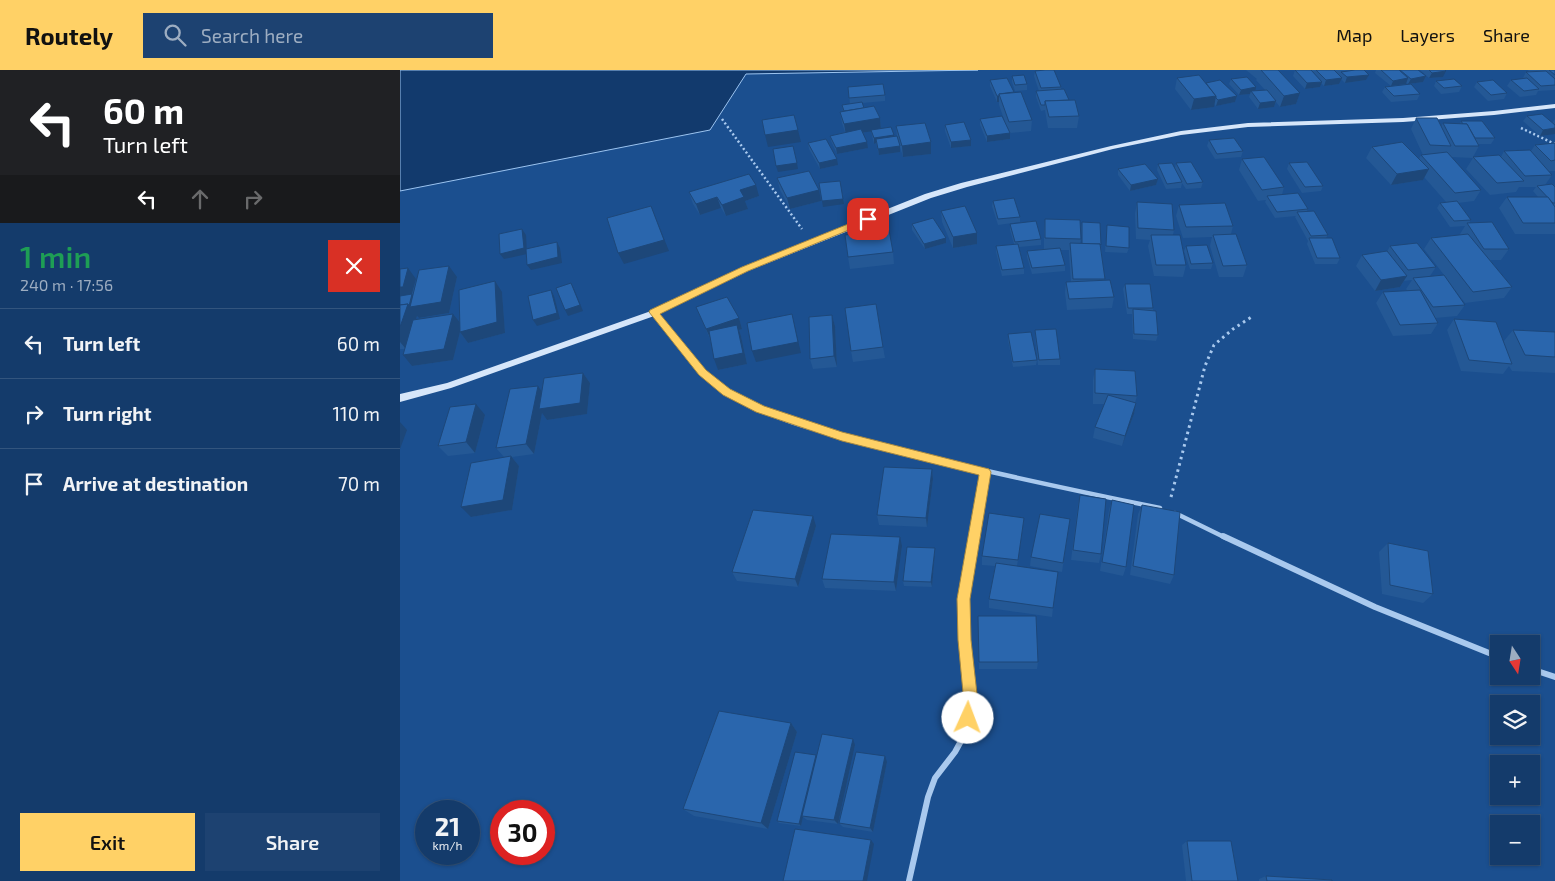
<!DOCTYPE html>
<meta charset="utf-8">
<style>
:root{--surface:#143b6b;--page:#1d4271;--text:#f1f3f6;--muted:#9dadc1;--line:#33557e;--accent:#ffd166}
body{margin:0;font-family:"Exo 2",sans-serif;background:var(--page);color:var(--text);height:100vh;display:flex;flex-direction:column;font-size:19px;white-space:nowrap}
*{box-sizing:border-box;margin:0}
p{font-size:16px;color:var(--muted)}
.icon{flex:none;width:28px;height:28px;fill:none;stroke:currentColor;stroke-width:2;stroke-linecap:round;stroke-linejoin:round}
.map{position:relative;flex:1;overflow:hidden}
.side{display:flex;flex-direction:column;background:var(--surface);width:400px}
.side>*{flex:none}
.top-card{background:#202124;color:#fff;overflow:hidden}
.needle{width:32px;rotate:168deg}
.controls{position:absolute;left:1090px;top:565px;display:grid;gap:10px}
.controls a{display:grid;place-items:center;width:50px;height:50px;border-radius:0px;background:var(--surface);box-shadow:0 1px 4px #0004,0 0 0 1px var(--line);font-size:25px}
.speed{position:absolute;left:15px;top:730px;display:flex;gap:10px;font-size:25px;font-weight:700;text-align:center}
.speed>*{display:grid;place-content:center;width:65px;height:65px;border-radius:50%;background:var(--surface);box-shadow:0 1px 4px #0004,0 0 0 1px var(--line);line-height:1}
.speed small{font-size:12px;font-weight:400}
.speed .limit{border:8px solid #d22;background:#fff;color:#111}
.pin{position:absolute;display:grid;place-items:center;width:42px;height:42px;color:#fff;margin:-21px;border-radius:10px;box-shadow:0 2px 8px #0006}
.me{position:absolute;width:55px;margin:-28px;rotate:2deg;stroke-linejoin:round;filter:drop-shadow(0 0 4px #0008)}
.turn{display:flex;align-items:center;gap:18px;height:105px;padding:0 20px;font-size:22px}
.turn .icon{width:65px;height:65px;stroke-width:2.5}
.turn b{display:block;font-size:35px;line-height:42px}
.lanes{display:flex;align-items:center;height:48px;padding:0 20px;background:#0003;justify-content:center;gap:25px;direction:ltr}
.lanes .off{opacity:.35}
.round{display:grid;place-items:center;flex:none;width:52px;height:52px;border-radius:0px;background:var(--page)}
.summary{display:flex;align-items:center;justify-content:space-between;height:85px;padding:0 20px}
h1{font-size:30px;font-weight:600;line-height:38px;color:#1e9e55}
.action{display:flex;gap:10px;margin-top:auto;padding:10px 20px}
.action a{flex:1;height:58px;border-radius:0px;background:var(--accent);color:#111;font-size:20px;font-weight:600;line-height:58px;text-align:center}
.action a+a{background:var(--page);color:var(--text)}
ul{padding:0;list-style:none}
li{display:flex;align-items:center;gap:15px;height:70px;padding:0 20px;border-top:1px solid var(--line)}
li div{flex:1}
li b{display:block;font-size:19px}
li em{font-style:normal}
header{display:flex;align-items:center;gap:30px;box-sizing:border-box;height:70px;padding:0 25px;background:var(--accent);color:#111}
header strong{font-size:24px}
nav{display:flex;gap:28px;margin-inline-start:auto;font-size:18px}
.search{width:350px;height:45px;background:var(--page);display:flex;align-items:center;gap:12px;box-sizing:border-box;padding:0 18px;border-radius:0px;color:var(--muted);font-size:19px}
main{display:flex;flex:1;min-height:0}
.map>svg:first-child{display:block}
.water{fill:#123a6d;stroke:#9cc4f0}
.lines{fill:none;stroke-linecap:round;stroke-linejoin:round}
.path-far1{stroke:#a9c9ee;stroke-width:2.5;stroke-dasharray:2 2.5;stroke-linecap:butt}
.path{stroke:#a9c9ee;stroke-width:3;stroke-dasharray:2.5 4;stroke-linecap:butt}
.minor-far1{stroke:#a9c9ee;stroke-width:4.5}
.minor{stroke:#a9c9ee;stroke-width:6}
.secondary{fill:#d6e6fa;fill-rule:evenodd}
.wall{fill:#245895}
.shaded-wall{fill:#1d4779}
.building{fill:#2a66ad;stroke:#1d4779}
.route{fill:#ffd166;stroke:#a68842}
</style>
<header>
<strong>Routely</strong>
<div class="search"><svg class="icon" aria-label="search" viewBox="0 0 24 24"><circle cx="10" cy="10" r="6"/><path d="M15 15l6 6"/></svg>Search here</div>
<nav><a>Map</a><a>Layers</a><a>Share</a></nav>
</header>
<main>
<section class="side">
<div class="top-card">
<div class="turn"><svg class="icon" aria-label="left" viewBox="0 0 24 24"><path d="M17 20v-9H6M10 6l-5 5 5 5"/></svg><div><b>60 m</b>Turn left</div></div>
<div class="lanes"><svg class="icon" aria-label="left" viewBox="0 0 24 24"><path d="M17 20v-9H6M10 6l-5 5 5 5"/></svg><svg class="icon off" aria-label="ahead" viewBox="0 0 24 24"><path d="M12 20V5M6 11l6-6 6 6"/></svg><svg class="icon off" aria-label="right" viewBox="0 0 24 24"><path d="M7 20v-9h11M14 6l5 5-5 5"/></svg></div>
</div>
<div class="summary"><div><h1>1 min</h1><p>240 m · 17:56</p></div><a class="round" style="background:#d93025;color:#fff"><svg class="icon" aria-label="close" viewBox="0 0 24 24"><path d="M6 6l12 12M18 6L6 18"/></svg></a></div>
<ul>
<li><svg class="icon" aria-label="left" viewBox="0 0 24 24"><path d="M17 20v-9H6M10 6l-5 5 5 5"/></svg><div><b>Turn left</b></div><em>60 m</em></li>
<li><svg class="icon" aria-label="right" viewBox="0 0 24 24"><path d="M7 20v-9h11M14 6l5 5-5 5"/></svg><div><b>Turn right</b></div><em>110 m</em></li>
<li><svg class="icon" aria-label="arrive" viewBox="0 0 24 24"><path d="M6 21V4h12l-3 4 3 4H6"/></svg><div><b>Arrive at destination</b></div><em>70 m</em></li>
</ul>
<div class="action"><a>Exit</a><a>Share</a></div>
</section>
<div class="map">
<svg width="1155" height="811" viewBox="0 0 1155 811">
<rect width="100%" height="100%" fill="#1b4f8f"/>
<polygon class="water" points="0,0 578,0 346,4 310,60 0,121"/>
<g class="lines">
<g class="path-far1">
<polyline points="322,49 402,159"/>
<polyline points="1121,58 1155,74"/>
</g>
<polyline class="path" points="771,427 805,296 814,275 833,259 853,246"/>
<g class="minor-far1">
<path d="M254,243C274,268 292,298 319,317C371,353 437,365 497,380C584,401 672,420 760,438"/>
<polyline points="775,443 826,468"/>
<polyline points="574,468 585,402"/>
</g>
<g class="minor">
<polyline points="823,466 975,537 1099,587"/>
<polyline points="1131,599 1155,607"/>
<polyline points="509,811 528,727 535,708 555,682 566,662 571,633 564,570 564,529 574,466"/>
</g>
<polygon class="secondary" points="1155,34 1155,38 1094,45 1003,52 848,57 781,65 713,79 567,117 531,128 348,201 257,245 51,318 0,332 0,324 47,313 251,241 342,197 525,124 561,113 711,76 781,61 848,53 1003,48 1094,41"/>
</g>
<g class="wall">
<polygon points="846,0 878,0 900,23 896,34 880,37 876,32 874,37 858,39 849,27 850,24 839,25 829,14 831,9 855,21 865,20 856,10 857,9"/>
<polygon points="895,0 964,0 969,5 966,10 945,13 941,9 939,14 924,16 921,13 920,17 905,19 893,6"/>
<polygon points="976,0 1018,0 1026,6 1023,12 1008,14 1006,13 1006,14 995,16 1020,24 1017,30 991,32 982,22 985,17 991,16 975,3"/>
<polygon points="1020,0 1045,0 1043,7 1029,8"/>
<polygon points="1128,0 1155,0 1155,20 1138,21 1136,25 1120,27 1107,16 1111,10 1124,9 1123,8 1126,2 1129,2"/>
<polygon points="635,1 661,17 661,19 669,30 679,46 677,58 648,58 645,40 641,41 636,27 636,21 639,21 634,6"/>
<polygon points="612,6 627,14 627,20 615,21 612,12"/>
<polygon points="777,8 806,13 837,26 835,32 816,36 814,34 814,37 791,40 775,19"/>
<polygon points="590,10 614,22 632,50 631,61 610,63 610,69 587,72 580,55 580,49 605,52 599,35 599,32 597,32 590,16"/>
<polygon points="1036,11 1062,16 1059,22 1041,24 1034,16"/>
<polygon points="1077,12 1107,23 1104,29 1088,31 1074,17"/>
<polygon points="448,17 485,25 485,31 462,33 464,38 480,48 481,58 494,67 500,76 500,82 479,85 476,73 474,74 471,61 462,63 468,78 437,84 431,71 430,66 445,62 442,53 440,42 443,41 442,35 450,34"/>
<polygon points="1127,46 1152,53 1155,49 1155,63 1140,66 1123,51"/>
<polygon points="1016,48 1041,57 1043,53 1060,54 1061,51 1095,68 1091,74 1078,74 1079,76 1073,87 1101,87 1104,81 1131,81 1135,75 1155,73 1155,101 1149,101 1152,105 1145,115 1155,117 1155,164 1115,164 1099,138 1107,127 1138,127 1133,121 1136,117 1119,117 1116,122 1090,125 1066,99 1073,88 1051,87 1081,120 1074,131 1058,133 1071,150 1069,153 1109,179 1101,190 1090,190 1112,217 1104,228 1065,233 1048,211 1065,235 1057,246 1035,248 1038,253 1031,264 993,266 976,233 983,222 1008,221 1006,219 1012,210 1004,211 1000,217 975,221 956,196 962,185 987,182 990,176 1036,197 1030,206 1044,205 1024,179 1031,168 1060,165 1060,164 1065,156 1050,157 1037,138 1040,133 1046,132 1024,107 1023,110 991,115 966,88 972,77 1019,89 1021,85 1023,85 1011,59"/>
<polygon points="545,55 571,76 551,78 545,61"/>
<polygon points="496,56 531,72 531,84 503,87 497,67"/>
<polygon points="809,70 843,81 841,87 815,89 807,76"/>
<polygon points="408,73 438,95 420,99 409,79"/>
<polygon points="842,89 884,117 882,125 908,139 907,141 928,165 926,168 940,188 937,194 915,194 907,174 908,171 895,147 896,146 875,148 865,132 866,130 858,131 839,100"/>
<polygon points="776,93 803,112 801,118 786,119 782,113 781,118 766,119 757,100 758,94 775,98"/>
<polygon points="889,93 923,116 921,121 902,123 887,99"/>
<polygon points="718,99 758,109 756,115 730,121 718,105"/>
<polygon points="377,108 421,131 390,139 380,120"/>
<polygon points="289,122 359,126 345,131 348,139 326,146 321,138 300,145 293,134"/>
<polygon points="593,131 620,147 620,152 598,155 592,136"/>
<polygon points="737,132 774,160 773,165 786,195 783,207 754,206 748,176 750,170 736,169 735,144"/>
<polygon points="779,135 833,156 831,164 847,195 843,207 819,207 810,176 812,167 783,168 776,146"/>
<polygon points="541,141 577,174 553,178 542,152"/>
<polygon points="645,149 681,169 680,174 682,174 681,158 682,152 701,176 705,211 714,227 712,238 667,240 665,223 666,212 671,212 669,185 669,180 661,180 665,195 665,201 632,204 627,187 627,181 644,179 644,160"/>
<polygon points="512,154 546,173 525,179 512,160"/>
<polygon points="610,154 641,169 641,175 619,177 624,198 624,204 602,206 596,182 596,176 614,174 610,160"/>
<polygon points="707,155 729,178 727,183 705,182"/>
<polygon points="786,176 813,193 811,199 790,199 784,181"/>
<polygon points="493,182 494,194 450,199 448,187"/>
<polygon points="0,199 16,209 13,225 57,207 49,243 19,248 17,246 16,249 59,252 102,222 105,263 68,273 60,262 53,290 12,296 4,279 0,279"/>
<polygon points="725,214 753,238 753,240 758,265 756,271 733,269 732,244 727,244 723,219"/>
<polygon points="296,237 339,248 342,259 339,260 341,266 347,294 318,300 310,269"/>
<polygon points="432,245 435,256 437,297 413,299 410,289"/>
<polygon points="1054,249 1103,272 1113,260 1155,262 1155,303 1112,301 1109,296 1103,304 1061,301 1047,260"/>
<polygon points="635,260 660,289 660,295 638,295 635,266"/>
<polygon points="608,264 637,290 636,295 613,297 608,270"/>
<polygon points="483,277 485,288 453,292 451,281"/>
<polygon points="695,299 737,326 735,333 736,333 734,344 722,376 693,368 695,357 704,334 693,334 693,310"/>
<polygon points="183,303 190,313 187,344 147,350 142,343 134,384 112,387 119,396 112,440 71,447 104,387 96,378 142,322"/>
<polygon points="85,345 75,383 48,386 38,376"/>
<polygon points="532,399 533,409 527,457 479,455 477,445"/>
<polygon points="680,425 701,484 699,493 671,490 678,434"/>
<polygon points="712,430 726,497 723,506 700,501 709,440"/>
<polygon points="742,435 774,505 770,514 730,505 738,444"/>
<polygon points="670,449 662,502 630,496 631,487"/>
<polygon points="416,456 398,517 337,511 332,502"/>
<polygon points="623,457 617,496 653,538 652,547 589,538 589,529 595,496 582,495 582,486"/>
<polygon points="988,473 1033,524 1023,533 982,524 979,482"/>
<polygon points="502,476 496,521 425,518 422,509"/>
<polygon points="535,478 535,482 532,517 504,516 503,511"/>
<polygon points="578,546 638,592 637,599 579,599"/>
<polygon points="391,653 397,662 368,759 294,746 283,739"/>
<polygon points="455,675 438,754 407,750 403,747 401,756 379,753 377,751 416,685 417,686"/>
<polygon points="487,692 473,762 443,757 439,753"/>
<polygon points="787,771 838,811 786,811 782,775"/>
<polygon points="866,806 932,811 859,811 859,809"/>
</g>
<g class="shaded-wall">
<polygon points="1046,1 1043,7 1029,8 1032,3"/>
<polygon points="969,5 966,10 945,13 947,7"/>
<polygon points="1026,6 1023,12 1008,14 1011,9"/>
<polygon points="942,8 939,14 924,16 926,10"/>
<polygon points="1008,8 1006,14 991,16 993,11"/>
<polygon points="922,12 920,17 905,19 907,13"/>
<polygon points="856,17 855,23 851,21 850,24 839,25 841,20"/>
<polygon points="900,23 896,34 880,37 884,26"/>
<rect x="597" y="26" width="2" height="6"/>
<polygon points="816,26 814,37 791,40 794,29"/>
<polygon points="837,26 835,32 816,36 818,30"/>
<polygon points="876,31 874,37 858,39 860,33"/>
<polygon points="480,48 481,60 446,65 444,54"/>
<polygon points="1155,58 1155,64 1140,66 1143,60"/>
<polygon points="398,60 401,72 368,77 365,65"/>
<polygon points="610,63 610,69 587,72 587,66"/>
<polygon points="494,65 495,71 476,69 476,73 474,74 474,68"/>
<polygon points="571,70 571,76 551,78 551,72"/>
<polygon points="467,72 468,78 437,84 436,78"/>
<polygon points="531,72 531,84 503,87 502,76"/>
<polygon points="500,76 500,82 479,85 478,79"/>
<polygon points="437,89 438,95 420,99 419,93"/>
<polygon points="397,93 398,99 378,102 376,96"/>
<polygon points="1029,99 1023,110 991,115 997,104"/>
<polygon points="758,109 756,115 730,121 731,115"/>
<polygon points="356,115 359,126 345,131 348,139 326,146 322,135 340,120"/>
<polygon points="419,120 421,131 390,139 387,128"/>
<polygon points="317,127 321,138 300,145 296,134"/>
<polygon points="443,129 444,134 423,137 422,131"/>
<polygon points="251,136 269,181 224,194 218,183"/>
<polygon points="122,159 126,165 127,184 104,189 100,184"/>
<polygon points="577,163 577,174 553,178 553,167"/>
<polygon points="546,168 546,173 525,179 524,174"/>
<polygon points="157,172 160,178 162,193 131,200 127,195"/>
<polygon points="49,196 57,207 49,243 19,248 17,246 6,279 0,272 0,217 8,198 16,209 12,224 17,230"/>
<polygon points="1007,206 1000,217 975,221 981,210"/>
<polygon points="95,211 102,222 105,263 68,273 60,262 53,290 12,296 3,285 53,244 62,255"/>
<polygon points="171,213 174,219 183,241 168,246 165,240"/>
<polygon points="151,220 154,226 160,249 137,256 133,250"/>
<polygon points="392,244 401,283 356,292 352,281"/>
<polygon points="432,245 435,256 437,297 434,286"/>
<polygon points="339,248 342,259 339,260 341,266 347,294 318,300 314,289 311,270 306,259"/>
<polygon points="183,303 190,313 187,344 147,350 142,343 134,384 126,374 138,316 145,326"/>
<polygon points="736,333 734,344 722,376 725,366"/>
<polygon points="76,334 85,345 75,383 66,372"/>
<polygon points="0,352 7,360 0,379"/>
<polygon points="111,386 119,396 112,440 71,447 61,437"/>
<polygon points="532,399 533,409 527,457 526,448"/>
<polygon points="413,446 416,456 398,517 395,509"/>
<polygon points="500,467 502,476 496,521 494,512"/>
<polygon points="535,478 535,482 532,517 531,512"/>
<polygon points="391,653 397,662 368,759 361,753"/>
<polygon points="453,669 455,675 438,754 434,750"/>
<polygon points="416,685 418,688 402,746 403,747 401,756 399,754"/>
<polygon points="485,686 487,692 473,762 470,758"/>
<polygon points="471,770 474,774 467,811 463,811"/>
</g>
<g class="building">
<polygon points="645,0 654,0 661,17 641,18 635,1"/>
<polygon points="861,0 878,0 900,23 884,26"/>
<polygon points="895,0 911,0 922,12 907,13"/>
<polygon points="916,0 934,0 942,8 926,10"/>
<polygon points="955,0 964,0 969,5 947,7 941,2"/>
<polygon points="981,0 999,0 1008,8 993,11"/>
<polygon points="1000,0 1018,0 1026,6 1011,9"/>
<polygon points="1029,0 1045,0 1046,1 1032,3"/>
<polygon points="1149,0 1155,0 1155,5"/>
<polygon points="1146,1 1155,9 1155,15 1141,16 1126,2"/>
<polygon points="624,5 627,14 615,15 612,6"/>
<polygon points="799,5 816,26 794,29 777,8"/>
<polygon points="847,7 856,17 841,20 831,9"/>
<polygon points="607,8 614,22 599,24 599,26 597,26 590,10"/>
<polygon points="1127,8 1139,19 1124,21 1111,10"/>
<polygon points="1054,9 1062,16 1044,18 1036,11"/>
<polygon points="820,10 837,26 818,30 816,28 816,26 806,13"/>
<polygon points="1093,10 1107,23 1091,25 1077,12"/>
<polygon points="483,14 485,25 449,28 448,17"/>
<polygon points="1011,14 1020,24 994,26 985,17"/>
<polygon points="664,19 669,30 645,31 645,35 641,35 636,21"/>
<polygon points="867,20 876,31 860,33 851,21"/>
<polygon points="621,22 632,50 609,52 599,24"/>
<polygon points="675,30 679,46 649,47 645,31"/>
<polygon points="462,32 464,38 444,41 442,35"/>
<polygon points="474,36 480,48 444,54 440,42"/>
<polygon points="1142,44 1155,55 1155,58 1143,60 1127,46"/>
<polygon points="394,45 398,60 365,65 362,50"/>
<polygon points="602,46 610,63 587,66 580,49"/>
<polygon points="1016,48 1037,48 1051,76 1030,75"/>
<polygon points="1061,51 1082,51 1095,68 1075,68 1067,54 1063,54"/>
<polygon points="564,52 571,70 551,72 545,55"/>
<polygon points="525,53 531,72 502,76 496,56"/>
<polygon points="1043,53 1067,54 1079,76 1055,76"/>
<polygon points="491,57 494,65 474,68 471,60"/>
<polygon points="461,59 467,72 436,78 430,66"/>
<polygon points="497,66 500,76 478,79 476,69"/>
<polygon points="834,68 843,81 817,84 809,70"/>
<polygon points="426,69 437,89 419,93 408,73"/>
<polygon points="1002,72 1029,99 997,104 972,77"/>
<polygon points="1155,73 1155,90 1151,91 1135,75"/>
<polygon points="393,76 397,93 376,96 373,79"/>
<polygon points="1130,80 1152,105 1125,106 1104,81"/>
<polygon points="1047,82 1081,120 1055,123 1021,85"/>
<polygon points="1099,85 1124,111 1097,113 1073,87"/>
<polygon points="864,87 884,117 862,120 842,89"/>
<polygon points="791,92 803,112 787,114 776,93"/>
<polygon points="907,92 923,116 905,117 889,93"/>
<polygon points="772,93 782,112 767,114 758,94"/>
<polygon points="745,94 758,109 731,115 718,99"/>
<polygon points="409,101 419,120 387,128 377,108"/>
<polygon points="349,104 356,115 340,120 344,127 322,135 317,127 296,134 289,122"/>
<polygon points="440,111 443,129 422,131 419,113"/>
<polygon points="1152,114 1155,117 1155,133 1153,133 1137,116"/>
<polygon points="898,123 908,139 877,142 867,126"/>
<polygon points="1107,127 1148,127 1155,137 1155,153 1123,153"/>
<polygon points="614,128 620,147 598,149 593,131"/>
<polygon points="1057,131 1071,150 1054,151 1040,133"/>
<polygon points="737,132 772,134 774,160 738,158"/>
<polygon points="825,133 833,156 786,157 779,135"/>
<polygon points="251,136 264,170 218,183 207,148"/>
<polygon points="565,136 577,163 553,167 541,141"/>
<polygon points="914,141 928,165 911,166 897,142"/>
<polygon points="533,148 546,168 524,174 512,154"/>
<polygon points="645,149 680,150 681,169 645,168"/>
<polygon points="636,151 641,169 615,172 610,154"/>
<polygon points="682,152 700,153 701,175 700,174 682,174"/>
<polygon points="1092,152 1109,179 1084,179 1067,153"/>
<polygon points="707,155 729,157 729,178 706,176"/>
<polygon points="122,159 124,178 100,184 99,164"/>
<polygon points="489,160 493,182 448,187 445,165"/>
<polygon points="836,164 847,195 823,196 813,165"/>
<polygon points="1068,164 1112,217 1073,222 1031,168"/>
<polygon points="751,165 780,165 786,195 756,195"/>
<polygon points="909,168 932,168 940,188 917,188"/>
<polygon points="157,172 158,187 127,195 126,179"/>
<polygon points="670,173 700,174 705,209 673,209"/>
<polygon points="1017,173 1036,197 1008,200 990,176"/>
<polygon points="618,174 624,198 602,200 596,176"/>
<polygon points="807,175 813,193 791,194 786,176"/>
<polygon points="660,178 665,195 632,198 627,181"/>
<polygon points="987,181 1007,206 981,210 962,185"/>
<polygon points="49,196 41,232 10,237 19,200"/>
<polygon points="8,198 3,217 0,217 0,199"/>
<polygon points="1044,205 1065,235 1033,237 1013,208"/>
<polygon points="710,210 714,227 669,229 666,212"/>
<polygon points="95,211 97,252 60,262 59,220"/>
<polygon points="171,213 180,235 165,240 156,218"/>
<polygon points="725,214 750,214 753,238 728,238"/>
<polygon points="151,220 157,243 133,250 128,226"/>
<polygon points="1020,220 1038,253 1000,255 983,222"/>
<polygon points="12,224 9,236 8,234 0,235 0,226"/>
<polygon points="327,227 339,248 306,259 296,237"/>
<polygon points="8,234 0,257 0,235"/>
<polygon points="476,234 483,277 451,281 445,238"/>
<polygon points="733,239 756,241 758,265 734,264"/>
<polygon points="53,244 44,279 3,285 13,250"/>
<polygon points="392,244 398,272 352,281 347,253"/>
<polygon points="432,245 434,286 410,289 409,247"/>
<polygon points="1054,249 1096,252 1112,294 1069,290"/>
<polygon points="337,255 343,283 314,289 309,261"/>
<polygon points="656,259 660,289 639,290 635,260"/>
<polygon points="1113,260 1155,262 1155,287 1125,285"/>
<polygon points="631,262 637,290 613,292 608,264"/>
<polygon points="695,299 735,301 737,326 695,323"/>
<polygon points="183,303 180,333 139,339 144,308"/>
<polygon points="138,316 126,374 96,378 110,319"/>
<polygon points="708,325 736,333 725,366 695,357"/>
<polygon points="76,334 66,372 38,376 50,337"/>
<polygon points="111,386 103,430 61,437 71,393"/>
<polygon points="484,397 532,399 526,448 477,445"/>
<polygon points="680,425 706,429 701,484 673,480"/>
<polygon points="712,430 734,435 726,497 702,492"/>
<polygon points="742,435 780,442 774,505 733,496"/>
<polygon points="353,440 413,446 395,509 332,502"/>
<polygon points="589,443 624,448 618,490 582,486"/>
<polygon points="640,444 670,449 663,493 631,487"/>
<polygon points="431,464 500,467 494,512 422,509"/>
<polygon points="988,473 1028,481 1033,524 990,515"/>
<polygon points="507,477 535,478 531,512 503,511"/>
<polygon points="596,493 658,502 653,538 589,529"/>
<polygon points="578,546 636,546 638,592 579,592"/>
<polygon points="319,641 391,653 361,753 283,739"/>
<polygon points="422,664 453,669 434,750 402,746"/>
<polygon points="395,682 416,685 399,754 377,751"/>
<polygon points="456,682 485,686 470,758 439,753"/>
<polygon points="395,759 471,770 463,811 383,811"/>
<polygon points="787,771 831,771 838,811 792,811"/>
<polygon points="866,806 932,810 932,811 867,811"/>
</g>
<polygon class="route" points="468,146 471,147 471,151 348,201 260,244 306,300 330,319 364,336 442,362 589,399 591,402 570,529 571,570 578,633 573,652 568,654 563,652 561,648 564,633 558,570 557,529 579,405 442,371 356,342 323,325 299,305 249,242 250,240 342,197"/>
</svg>
<div class="controls">
<a><svg class="needle" viewBox="-14 -14 28 28"><path d="M0-13l5 13h-10z" fill="#e53935"/><path d="M0 13l5-13h-10z" fill="#9dadc1"/></svg></a>
<a><svg class="icon" aria-label="layers" viewBox="0 0 24 24"><path d="M12 4l9 5-9 5-9-5zM3 14l9 5 9-5"/></svg></a>
<a>+</a>
<a>−</a>
</div>
<div class="speed"><div>21<small>km/h</small></div><div class="limit">30</div></div>
<div class="pin" style="left:468px;top:149px;background:#d93025"><svg class="icon" aria-label="arrive" viewBox="0 0 24 24"><path d="M6 21V4h12l-3 4 3 4H6"/></svg></div>
<svg class="me" style="left:568px;top:648px" viewBox="-20 -20 40 40"><circle r="19" fill="#fff"/><path d="M0-13L10 11 0 6-10 11z" fill="#ffd166"/></svg>
</div>
</main>
